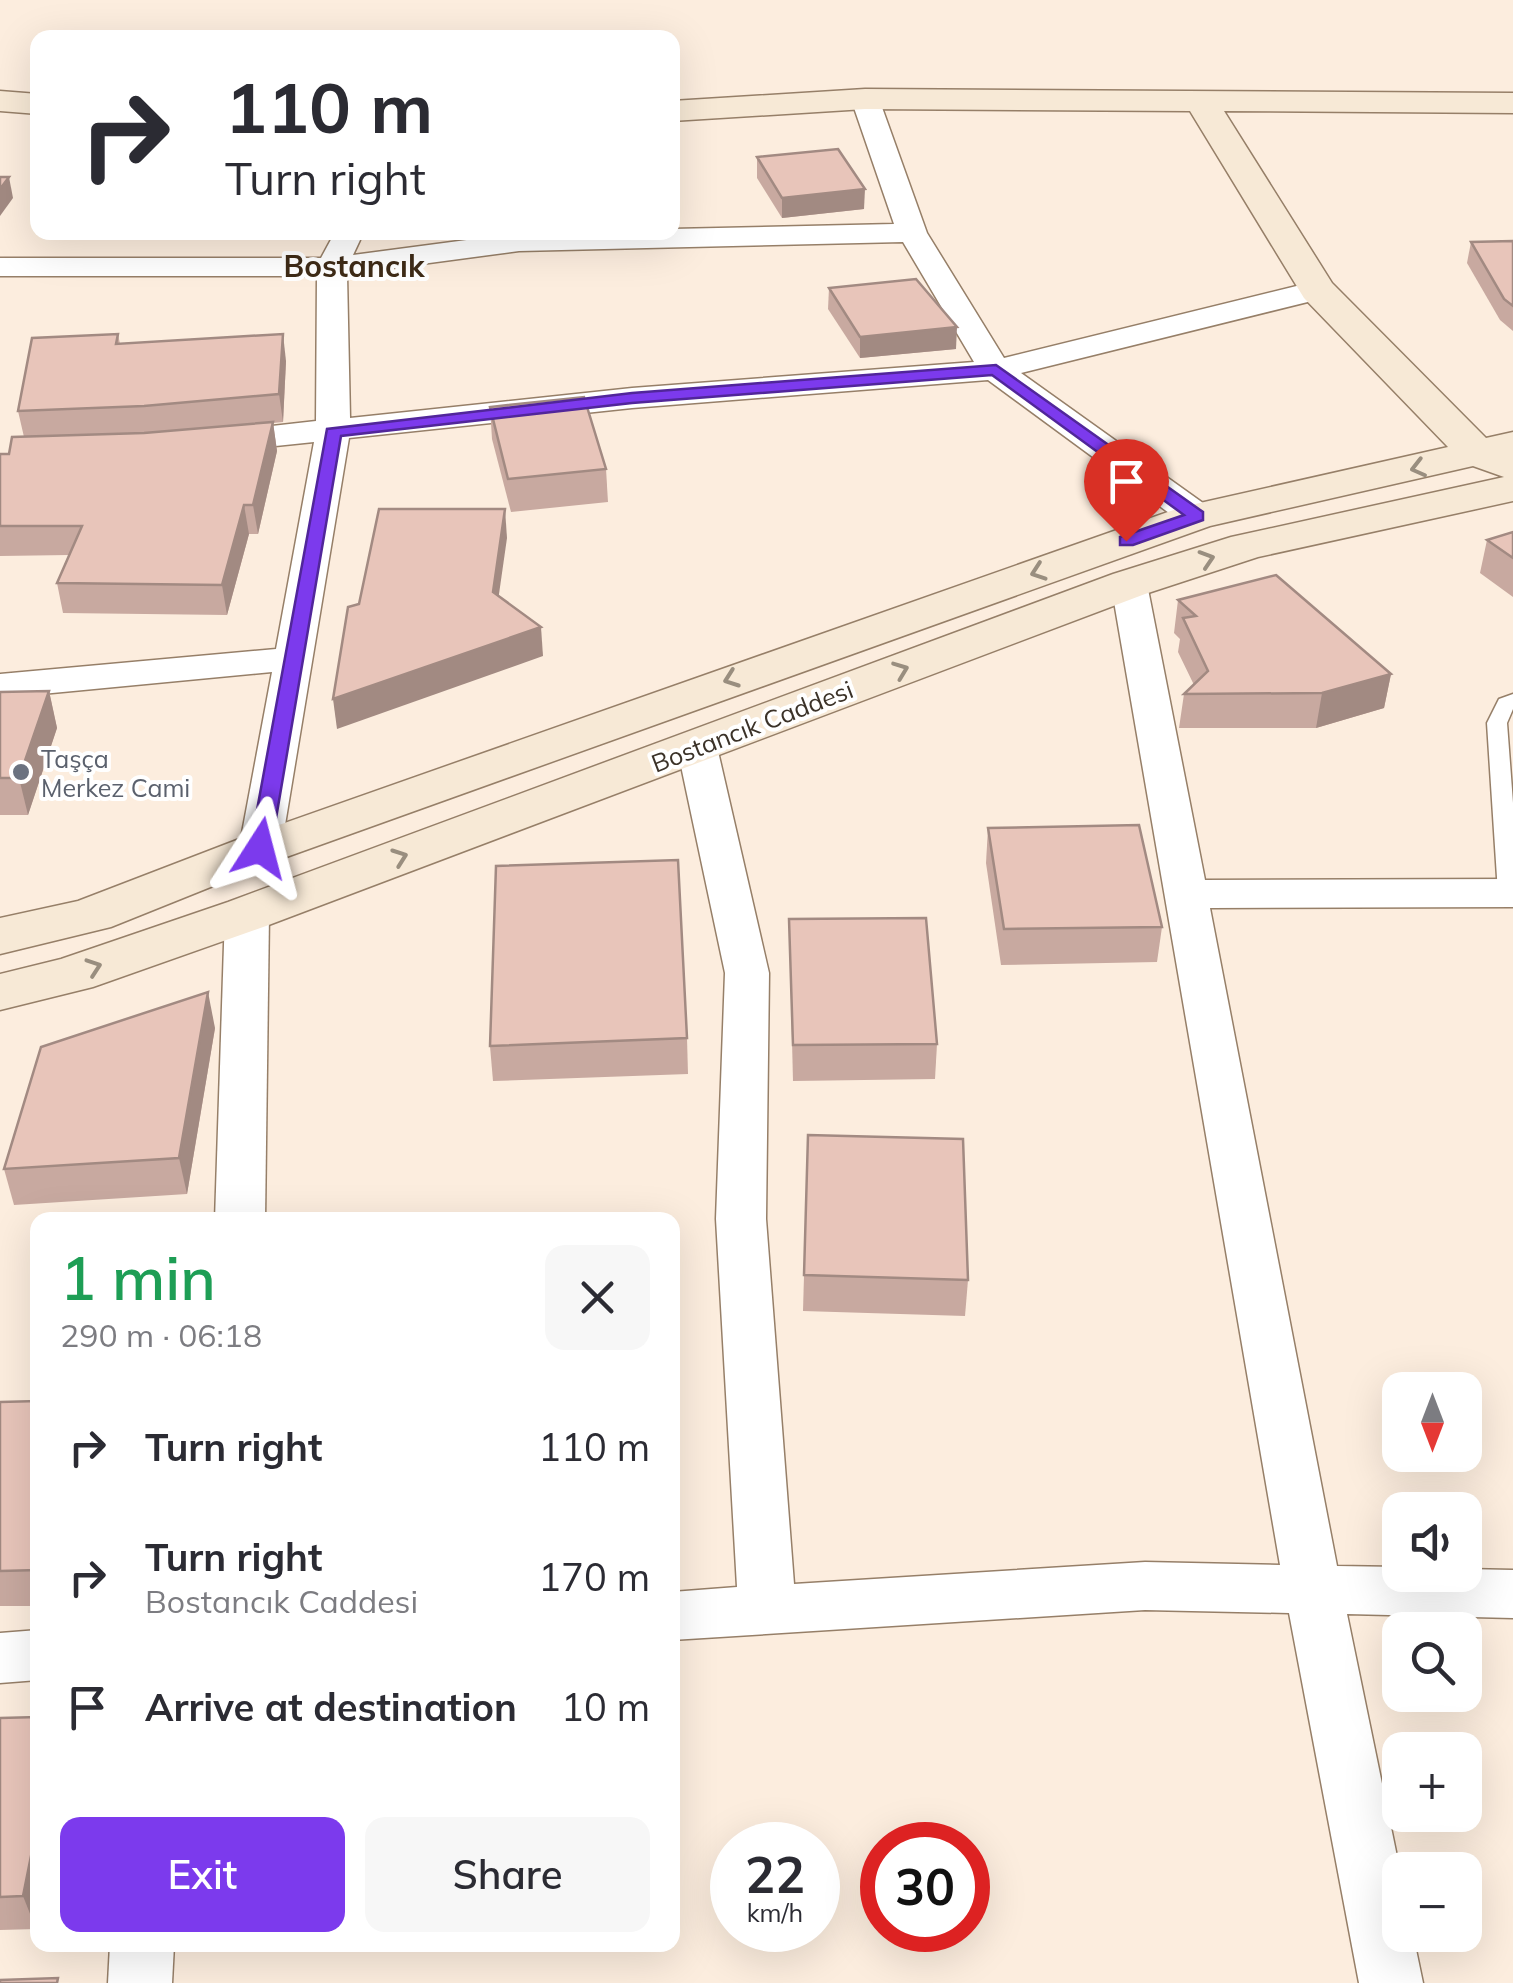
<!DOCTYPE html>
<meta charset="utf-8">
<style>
:root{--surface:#fff;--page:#f7f7f7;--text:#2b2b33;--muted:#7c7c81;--accent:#7c3aed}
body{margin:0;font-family:Mulish,sans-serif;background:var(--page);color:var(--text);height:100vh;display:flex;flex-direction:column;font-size:38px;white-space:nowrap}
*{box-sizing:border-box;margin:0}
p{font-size:32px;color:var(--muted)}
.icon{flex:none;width:55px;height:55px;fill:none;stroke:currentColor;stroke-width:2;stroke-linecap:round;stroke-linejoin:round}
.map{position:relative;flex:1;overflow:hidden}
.details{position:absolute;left:30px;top:1212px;width:650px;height:740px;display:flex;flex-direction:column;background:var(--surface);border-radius:20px;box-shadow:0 10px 40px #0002}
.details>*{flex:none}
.hud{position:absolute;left:30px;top:30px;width:650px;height:210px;border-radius:20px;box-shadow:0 10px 40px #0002;background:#fff;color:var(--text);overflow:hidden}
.needle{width:65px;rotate:180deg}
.fabs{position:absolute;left:1382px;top:1372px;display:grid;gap:20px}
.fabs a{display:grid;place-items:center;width:100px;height:100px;border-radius:20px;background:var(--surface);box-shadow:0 10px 40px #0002;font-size:50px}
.speed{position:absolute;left:710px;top:1822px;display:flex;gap:20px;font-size:50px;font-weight:700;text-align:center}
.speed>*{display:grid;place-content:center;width:130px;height:130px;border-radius:50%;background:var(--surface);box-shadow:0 10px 40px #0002;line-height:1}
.speed small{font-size:25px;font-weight:400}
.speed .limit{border:15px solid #d22;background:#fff;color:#111}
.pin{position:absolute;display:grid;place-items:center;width:85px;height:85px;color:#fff;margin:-102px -42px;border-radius:50% 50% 50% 0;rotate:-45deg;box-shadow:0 0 10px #0007}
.pin .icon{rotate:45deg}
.me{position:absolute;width:110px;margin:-55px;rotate:9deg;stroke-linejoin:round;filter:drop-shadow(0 0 8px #0008)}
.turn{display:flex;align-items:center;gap:35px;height:210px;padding:0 30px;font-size:45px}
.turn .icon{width:130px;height:130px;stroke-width:2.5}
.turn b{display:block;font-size:70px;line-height:85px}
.round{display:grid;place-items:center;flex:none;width:105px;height:105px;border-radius:20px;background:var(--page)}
.head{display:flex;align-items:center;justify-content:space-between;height:170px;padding:0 30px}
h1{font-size:60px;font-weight:600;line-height:75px;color:#1e9e55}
.primary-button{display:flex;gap:20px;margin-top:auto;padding:20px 30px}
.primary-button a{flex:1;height:115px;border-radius:20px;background:var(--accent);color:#fff;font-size:40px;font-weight:600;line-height:115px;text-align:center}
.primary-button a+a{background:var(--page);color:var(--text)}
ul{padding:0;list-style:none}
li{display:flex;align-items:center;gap:30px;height:130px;padding:0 30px}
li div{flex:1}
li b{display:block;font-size:38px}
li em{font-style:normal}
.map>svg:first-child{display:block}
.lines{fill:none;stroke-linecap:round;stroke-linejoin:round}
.lane-casing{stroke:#967f68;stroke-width:3}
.street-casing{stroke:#967f68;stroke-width:3}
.secondary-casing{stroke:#967f68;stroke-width:3}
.lane{fill:#fff;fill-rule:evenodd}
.street{fill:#fff;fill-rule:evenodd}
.secondary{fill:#f7e9d6;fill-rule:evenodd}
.wall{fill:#c8a9a0}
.shaded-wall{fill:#a28a82}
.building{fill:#e8c5ba;stroke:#a28a82;stroke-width:2.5}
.oneway{stroke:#998e7f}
.route{fill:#7c3aed;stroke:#51269a;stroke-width:2.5}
.worship-dot{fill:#6b7280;stroke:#fff;stroke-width:4}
.labels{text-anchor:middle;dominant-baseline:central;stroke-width:8;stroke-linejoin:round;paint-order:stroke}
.street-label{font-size:25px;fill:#3b3228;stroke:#fff}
.worship-label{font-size:25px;fill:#5b616d;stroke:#fff;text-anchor:start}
.far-district-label{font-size:30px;font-weight:bold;fill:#3e2b17;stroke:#fff}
</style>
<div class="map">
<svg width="1513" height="1983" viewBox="0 0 1513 1983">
<rect width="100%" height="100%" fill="#fcedde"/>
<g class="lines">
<g class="lane-casing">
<polygon id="lane" points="1513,694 1513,709 1507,723 1513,803 1513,899 1509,900 1498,893 1487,723 1499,699"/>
</g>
<g class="street-casing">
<g id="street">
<path d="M865,91L879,99L927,233L1004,358L1317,281L1328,283L1333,290L1328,297L1021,373L1210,508L1215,516L1210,524L1197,527L1184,524L988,380L632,408L349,438L281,849L275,858L260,862L245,858L239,849L272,672L0,698V674L276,649L314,442L217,452L205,449L200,442L205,435L217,432L316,421L317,276H0V258H321L334,234H356L360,240L353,255L519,233L672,232V229L894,224L851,99ZM903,242L974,362L632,388L350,418L347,274L519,251Z"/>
<polygon points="1129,573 1142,576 1147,584 1205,880 1513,879 1513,907 1210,908 1337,1566 1400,1567 1400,1575 1465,1575 1465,1569 1513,1570 1513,1618 1347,1614 1400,1871 1400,1935 1413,1935 1423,1983 1359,1983 1289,1613 1145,1610 672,1640 672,1592 737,1587 716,1219 725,973 677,747 683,738 697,735 711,738 717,747 769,973 766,1219 794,1584 1145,1562 1280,1565 1111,584 1116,576"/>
<polygon points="247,900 262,904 269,914 265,1220 215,1220 225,914 232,904"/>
<polygon points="38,1630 38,1680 0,1683 0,1633"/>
<polygon points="110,1945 174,1945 172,1983 108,1983"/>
</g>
</g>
<g class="secondary-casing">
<g id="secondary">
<polygon points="865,89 1513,93 1513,113 1224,111 1332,283 1486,438 1513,432 1513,501 1258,557 1145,594 266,926 93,987 0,1010 0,974 61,959 228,902 1113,574 1231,537 1504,477 1473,466 1210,526 278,860 111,927 0,954 0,918 78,901 242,838 1182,507 1448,447 1304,298 1190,111 865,109 672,121 672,101"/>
<polygon points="0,91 38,94 38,114 0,111"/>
</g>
</g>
<use href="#lane" class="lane"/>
<use href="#street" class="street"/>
<use href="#secondary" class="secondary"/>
</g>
<g class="wall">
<polygon points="757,157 864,209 782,218 757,178"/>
<polygon points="1513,241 1513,331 1500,320 1467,263 1471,242"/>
<polygon points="829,288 956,349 860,358 828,309"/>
<polygon points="118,334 120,344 286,361 283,422 273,423 277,451 258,534 249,534 227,615 63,613 57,583 69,555 0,556 0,454 9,454 24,437 18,411"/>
<polygon points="490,407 606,469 608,502 511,512 492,439"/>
<polygon points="1513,532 1513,597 1480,573 1487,540"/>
<polygon points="1178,600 1391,674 1384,708 1316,728 1179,728 1184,694 1194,685 1178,652 1180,639 1174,633"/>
<polygon points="49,691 57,728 28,815 0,815 0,692"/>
<polygon points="988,828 1162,927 1157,962 1001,965 986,863"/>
<polygon points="789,919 937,1044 935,1079 793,1081"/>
<polygon points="215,1028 187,1194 14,1205 4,1169"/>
<polygon points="687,1038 688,1074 493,1081 490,1046"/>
<polygon points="808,1135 968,1280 965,1316 803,1311"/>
<polygon points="38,1401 38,1606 0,1606 0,1402"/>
<polygon points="38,1717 38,1920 36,1929 0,1930 0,1718"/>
</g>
<g class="shaded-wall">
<polygon points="9,177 13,198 0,216 0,189"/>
<polygon points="865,189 864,209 782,218 782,198"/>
<polygon points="957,327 956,349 860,358 860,337"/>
<polygon points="283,334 286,361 283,422 279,394"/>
<polygon points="273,422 277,451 258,534 253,505"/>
<polygon points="244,505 249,534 227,615 222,585"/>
<polygon points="505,509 507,538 495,622 493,592"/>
<polygon points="541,627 543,656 337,729 333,699"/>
<polygon points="1391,674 1384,708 1316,728 1322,693"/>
<polygon points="49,691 57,728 28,815 19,778"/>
<polygon points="208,992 215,1028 187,1194 179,1158"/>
<polygon points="38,1821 38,1920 36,1929 23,1896"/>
</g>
<g class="building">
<polygon points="838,149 865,189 782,198 757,157"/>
<polygon points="0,177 9,177 0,189"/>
<polygon points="1513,241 1513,306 1504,299 1471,242"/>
<polygon points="916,279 957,327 860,337 829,288"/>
<polygon points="118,334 116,344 283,334 279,394 144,406 18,411 32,338"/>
<polygon points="584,397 606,469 508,479 490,407"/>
<polygon points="273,422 253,505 244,505 222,585 57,583 82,526 0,526 0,454 9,454 12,437 144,433"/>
<polygon points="379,509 505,509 493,592 541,627 333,699 348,607 359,604"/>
<polygon points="1513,532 1513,558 1487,540"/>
<polygon points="1276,575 1391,674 1322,693 1184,694 1208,671 1183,618 1196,616 1178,600"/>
<polygon points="49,691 19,778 0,778 0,692"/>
<polygon points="1139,825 1162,927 1004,929 988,828"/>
<polygon points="678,860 687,1038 490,1046 496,866"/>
<polygon points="926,918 937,1044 793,1045 789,919"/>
<polygon points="208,992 179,1158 4,1169 41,1047"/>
<polygon points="808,1135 963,1139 968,1280 804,1275"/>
<polygon points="38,1401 38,1570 0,1571 0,1402"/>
<polygon points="38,1717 38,1821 23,1896 0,1897 0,1718"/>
<polygon points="58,1978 57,1983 0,1983 0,1980"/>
</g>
<defs><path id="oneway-chevron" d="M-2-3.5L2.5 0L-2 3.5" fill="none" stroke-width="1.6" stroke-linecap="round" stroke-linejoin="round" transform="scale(2.5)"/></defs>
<g class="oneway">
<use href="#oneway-chevron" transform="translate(1418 468) rotate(166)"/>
<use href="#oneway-chevron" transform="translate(1207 559) rotate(-18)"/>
<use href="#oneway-chevron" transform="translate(1038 572) rotate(161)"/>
<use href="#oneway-chevron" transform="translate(901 670) rotate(-21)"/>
<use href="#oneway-chevron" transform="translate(731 679) rotate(160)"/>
<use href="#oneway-chevron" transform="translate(400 857) rotate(-20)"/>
<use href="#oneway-chevron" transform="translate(94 967) rotate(-19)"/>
</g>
<polygon class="route" points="996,365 1203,512 1203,520 1133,545 1120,545 1120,537 1184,515 992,375 632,403 341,436 271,848 260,855 250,848 327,429 632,393"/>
<circle class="worship-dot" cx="21" cy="772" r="10"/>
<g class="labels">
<g class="street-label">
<text transform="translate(752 726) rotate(-21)">Bostancık Caddesi</text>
</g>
<g class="worship-label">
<text x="41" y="758">Taşça<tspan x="41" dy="29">Merkez Cami</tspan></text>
</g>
<g class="far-district-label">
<text x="354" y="266">Bostancık</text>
</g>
</g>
</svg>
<div class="fabs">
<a><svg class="needle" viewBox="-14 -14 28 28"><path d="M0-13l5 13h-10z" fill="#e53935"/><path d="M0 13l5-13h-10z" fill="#7c7c81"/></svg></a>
<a><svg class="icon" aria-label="sound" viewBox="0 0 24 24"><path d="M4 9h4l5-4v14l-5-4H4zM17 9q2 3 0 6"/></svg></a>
<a><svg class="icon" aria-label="search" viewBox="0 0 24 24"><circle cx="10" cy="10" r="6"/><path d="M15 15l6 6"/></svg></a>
<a>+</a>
<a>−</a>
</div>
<div class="speed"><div>22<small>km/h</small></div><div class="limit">30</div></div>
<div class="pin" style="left:1126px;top:541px;background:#d93025"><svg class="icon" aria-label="arrive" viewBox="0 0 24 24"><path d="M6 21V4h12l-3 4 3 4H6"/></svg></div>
<svg class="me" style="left:260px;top:848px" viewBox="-20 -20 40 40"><path d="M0-17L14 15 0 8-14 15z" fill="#7c3aed" stroke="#fff" stroke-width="4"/></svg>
<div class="hud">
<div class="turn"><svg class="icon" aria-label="right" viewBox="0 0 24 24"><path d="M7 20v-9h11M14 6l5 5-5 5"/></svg><div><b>110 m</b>Turn right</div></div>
</div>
<section class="details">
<div class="head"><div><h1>1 min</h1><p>290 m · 06:18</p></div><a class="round"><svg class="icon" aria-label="close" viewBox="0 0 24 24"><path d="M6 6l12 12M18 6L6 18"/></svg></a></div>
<ul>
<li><svg class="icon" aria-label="right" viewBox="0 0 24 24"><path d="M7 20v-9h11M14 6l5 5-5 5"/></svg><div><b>Turn right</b></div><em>110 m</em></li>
<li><svg class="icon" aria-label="right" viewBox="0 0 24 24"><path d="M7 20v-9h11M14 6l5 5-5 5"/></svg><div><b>Turn right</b><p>Bostancık Caddesi</p></div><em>170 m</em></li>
<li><svg class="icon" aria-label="arrive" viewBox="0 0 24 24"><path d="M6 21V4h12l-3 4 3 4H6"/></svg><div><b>Arrive at destination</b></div><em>10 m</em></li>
</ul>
<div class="primary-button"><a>Exit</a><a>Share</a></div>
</section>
</div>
